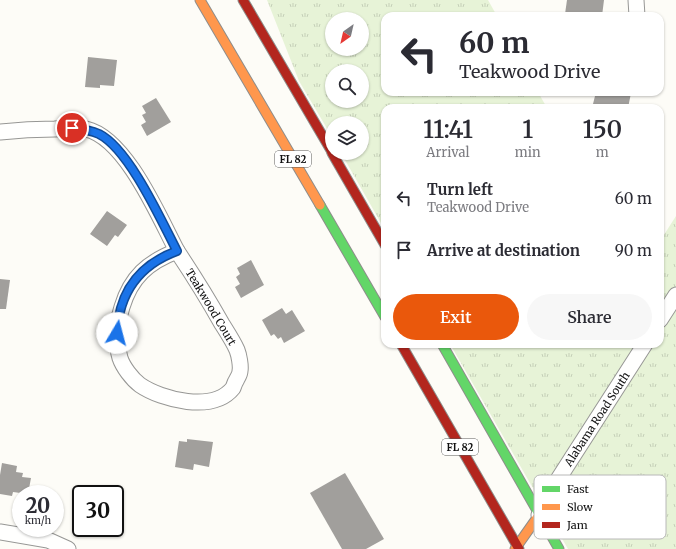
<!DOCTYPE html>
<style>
:root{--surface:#fff;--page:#f7f7f7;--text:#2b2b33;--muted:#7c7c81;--accent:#ea580c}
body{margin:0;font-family:Merriweather,serif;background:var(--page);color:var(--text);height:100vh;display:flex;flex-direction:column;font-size:15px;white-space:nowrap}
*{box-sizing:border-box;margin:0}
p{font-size:13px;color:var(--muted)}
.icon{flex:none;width:22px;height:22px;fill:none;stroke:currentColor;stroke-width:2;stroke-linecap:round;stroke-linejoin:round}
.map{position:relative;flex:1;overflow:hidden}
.sheet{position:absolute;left:381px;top:104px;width:283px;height:244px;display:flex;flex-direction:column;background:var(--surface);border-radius:12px;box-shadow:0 1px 3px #0004}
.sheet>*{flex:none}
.banner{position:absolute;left:381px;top:12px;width:283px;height:84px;border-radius:12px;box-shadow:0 1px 3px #0004;background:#fff;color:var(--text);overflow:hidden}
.needle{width:26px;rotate:214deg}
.controls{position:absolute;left:325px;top:12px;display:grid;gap:8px}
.controls a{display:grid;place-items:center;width:44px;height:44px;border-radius:50%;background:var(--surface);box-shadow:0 1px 3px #0004;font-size:20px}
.speed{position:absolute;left:12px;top:485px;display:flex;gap:8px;font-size:20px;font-weight:700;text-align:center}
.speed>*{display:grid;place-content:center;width:52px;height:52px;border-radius:50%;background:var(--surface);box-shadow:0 1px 3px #0004;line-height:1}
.speed small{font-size:10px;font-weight:400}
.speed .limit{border:2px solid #111;border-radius:6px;background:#fff;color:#111}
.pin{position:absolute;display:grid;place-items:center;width:34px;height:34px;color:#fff;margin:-17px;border:2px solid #fff;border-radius:50%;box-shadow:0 1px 4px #0007}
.me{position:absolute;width:44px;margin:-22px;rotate:8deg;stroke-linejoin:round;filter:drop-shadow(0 0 3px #0008)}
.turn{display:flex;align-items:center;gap:14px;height:84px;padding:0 12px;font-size:18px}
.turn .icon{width:52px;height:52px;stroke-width:2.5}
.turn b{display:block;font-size:28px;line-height:34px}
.eta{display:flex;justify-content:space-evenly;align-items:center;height:68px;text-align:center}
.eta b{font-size:24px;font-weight:600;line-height:28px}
.button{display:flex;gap:8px;margin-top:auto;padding:8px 12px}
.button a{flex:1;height:46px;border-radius:24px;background:var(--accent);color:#fff;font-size:16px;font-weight:600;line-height:46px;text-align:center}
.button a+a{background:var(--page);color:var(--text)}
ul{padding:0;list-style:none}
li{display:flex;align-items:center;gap:12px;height:52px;padding:0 12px}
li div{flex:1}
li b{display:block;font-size:15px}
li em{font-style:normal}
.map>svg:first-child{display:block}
.grass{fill:url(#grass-tufts);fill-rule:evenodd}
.building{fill:#a19f9c}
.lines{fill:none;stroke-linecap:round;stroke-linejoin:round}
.street-casing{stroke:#979795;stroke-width:17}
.fast-casing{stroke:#8e8d8b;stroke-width:11}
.slow-casing{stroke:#8e8d8b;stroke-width:11}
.jam-casing{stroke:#8e8d8b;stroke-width:11}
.street{stroke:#fffffe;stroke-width:15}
.fast{stroke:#63d668;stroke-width:9}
.slow{stroke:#ff974d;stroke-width:9}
.jam{stroke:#b3261e;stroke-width:9}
.route-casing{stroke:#114b97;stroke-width:10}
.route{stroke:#1a73e8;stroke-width:7}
.labels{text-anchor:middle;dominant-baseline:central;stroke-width:4;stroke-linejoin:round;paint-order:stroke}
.shield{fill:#fff;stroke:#585858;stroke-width:1}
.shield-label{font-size:10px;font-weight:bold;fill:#111}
.street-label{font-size:11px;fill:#111;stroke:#fff}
.key{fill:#fff;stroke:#b8b8b8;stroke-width:1}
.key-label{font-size:11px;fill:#111}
</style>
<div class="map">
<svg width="676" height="549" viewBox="0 0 676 549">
<defs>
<pattern id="grass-tufts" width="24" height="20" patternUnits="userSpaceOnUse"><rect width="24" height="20" fill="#e7f3d7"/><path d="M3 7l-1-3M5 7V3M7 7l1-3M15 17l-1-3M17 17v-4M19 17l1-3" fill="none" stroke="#c5cfb8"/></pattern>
</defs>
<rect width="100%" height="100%" fill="#fdfcf7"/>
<g class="grass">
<path d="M267,0H488L497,16H385V92H538L547,108H385V230L341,153H362V123H332V137L299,81ZM332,19H362V49H332ZM332,71H362V101H332Z"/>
<polygon points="676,216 676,549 568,549 450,344 660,344 660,241"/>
</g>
<g class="building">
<polygon points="567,0 604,0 602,16 577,16 565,14"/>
<polygon points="88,57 117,60 114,86 100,85 100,88 85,87"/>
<polygon points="596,92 608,92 618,95 619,92 631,93 628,108 592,108"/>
<polygon points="156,98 171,122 147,136 141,125 146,122 142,115 146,113 142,106"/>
<polygon points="107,211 127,225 118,237 115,235 107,246 90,234"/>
<polygon points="251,260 264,285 241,298 235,287 240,284 236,277 240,274 237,268"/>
<polygon points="0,279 10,280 6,309 0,309"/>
<polygon points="282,308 286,314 292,310 305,331 284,343 281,337 278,339 274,334 271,336 262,320"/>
<polygon points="187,439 213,442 209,467 194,464 193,470 175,467 179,441 187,442"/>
<polygon points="2,463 17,466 16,472 23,473 22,477 31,478 28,494 13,492 12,496 0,494 0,475"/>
<polygon points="345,473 384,539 366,549 342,549 310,493"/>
</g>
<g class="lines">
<g class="street-casing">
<g id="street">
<polyline points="636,0 637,16"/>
<path d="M0,132C18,130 37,129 55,129C65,128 76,127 86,129C126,138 159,217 177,251"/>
<path d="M177,251C193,275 208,299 222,324C227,332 233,341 237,350C239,355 241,366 240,371C240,374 238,377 237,379C235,382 234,385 233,388C213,413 162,400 140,385C132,379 123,367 120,358C115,341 117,323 122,307C131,277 148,262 177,251Z"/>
<polyline points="660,320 676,295"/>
<polyline points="539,515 557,481 645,344"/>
<polyline points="0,532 48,540 68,549"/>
</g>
</g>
<g class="fast-casing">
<g id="fast">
<polyline points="320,205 385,317"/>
<polyline points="442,344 559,549"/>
</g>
</g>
<g class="slow-casing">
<g id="slow">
<polyline points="200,0 320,205"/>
<polyline points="515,549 539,515"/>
</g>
</g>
<g class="jam-casing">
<g id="jam">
<polyline points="243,0 332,152"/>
<polyline points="332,153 385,245"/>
<polyline points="401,344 519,549"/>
</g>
</g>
<use href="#street" class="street"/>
<use href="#fast" class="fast"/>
<use href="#slow" class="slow"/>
<use href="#jam" class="jam"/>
</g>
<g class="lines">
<g class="route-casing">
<path id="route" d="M72,128C82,129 90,130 99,134C129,149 161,220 177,251C139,265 119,292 117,333"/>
</g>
<use href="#route" class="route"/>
</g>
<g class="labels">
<g class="shield">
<rect x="275" y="151" width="36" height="16" rx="3"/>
<rect x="442" y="439" width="36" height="16" rx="3"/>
</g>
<g class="shield-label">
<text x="293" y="159">FL 82</text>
<text x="460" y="447">FL 82</text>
</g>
<g class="street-label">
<text transform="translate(211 307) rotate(59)">Teakwood Court</text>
<text transform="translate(597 419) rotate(-57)">Alabama Road South</text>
</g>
</g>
<rect x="534" y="475" width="132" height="64" rx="6" class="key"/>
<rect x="542" y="486" width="18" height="6" fill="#63d668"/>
<rect x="542" y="504" width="18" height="6" fill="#ff974d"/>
<rect x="542" y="522" width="18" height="6" fill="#b3261e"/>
<g class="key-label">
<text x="567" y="493">Fast</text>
<text x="567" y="511">Slow</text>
<text x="567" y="529">Jam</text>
</g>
</svg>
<div class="controls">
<a><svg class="needle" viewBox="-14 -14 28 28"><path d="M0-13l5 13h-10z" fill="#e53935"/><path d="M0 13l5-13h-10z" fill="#7c7c81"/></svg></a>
<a><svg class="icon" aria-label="search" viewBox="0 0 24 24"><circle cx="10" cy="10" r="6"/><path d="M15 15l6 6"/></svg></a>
<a><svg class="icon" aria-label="layers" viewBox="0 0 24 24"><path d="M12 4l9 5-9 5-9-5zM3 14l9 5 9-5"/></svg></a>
</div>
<div class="speed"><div>20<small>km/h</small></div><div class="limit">30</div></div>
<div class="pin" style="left:72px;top:128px;background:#d93025"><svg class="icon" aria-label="arrive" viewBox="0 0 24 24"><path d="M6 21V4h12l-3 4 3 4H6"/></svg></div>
<svg class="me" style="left:117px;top:333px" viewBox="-20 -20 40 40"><circle r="19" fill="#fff"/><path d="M0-13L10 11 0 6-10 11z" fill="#1a73e8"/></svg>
<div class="banner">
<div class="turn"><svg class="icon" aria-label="left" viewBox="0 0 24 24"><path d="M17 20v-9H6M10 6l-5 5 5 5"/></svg><div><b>60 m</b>Teakwood Drive</div></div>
</div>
<section class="sheet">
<div class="eta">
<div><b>11:41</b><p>Arrival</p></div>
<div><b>1</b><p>min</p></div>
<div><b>150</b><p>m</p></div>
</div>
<ul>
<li><svg class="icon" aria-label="left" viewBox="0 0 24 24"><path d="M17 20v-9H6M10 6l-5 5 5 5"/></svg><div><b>Turn left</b><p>Teakwood Drive</p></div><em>60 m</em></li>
<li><svg class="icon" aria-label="arrive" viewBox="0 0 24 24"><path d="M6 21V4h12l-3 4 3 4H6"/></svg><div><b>Arrive at destination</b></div><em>90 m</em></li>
</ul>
<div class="button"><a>Exit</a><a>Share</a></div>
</section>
</div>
